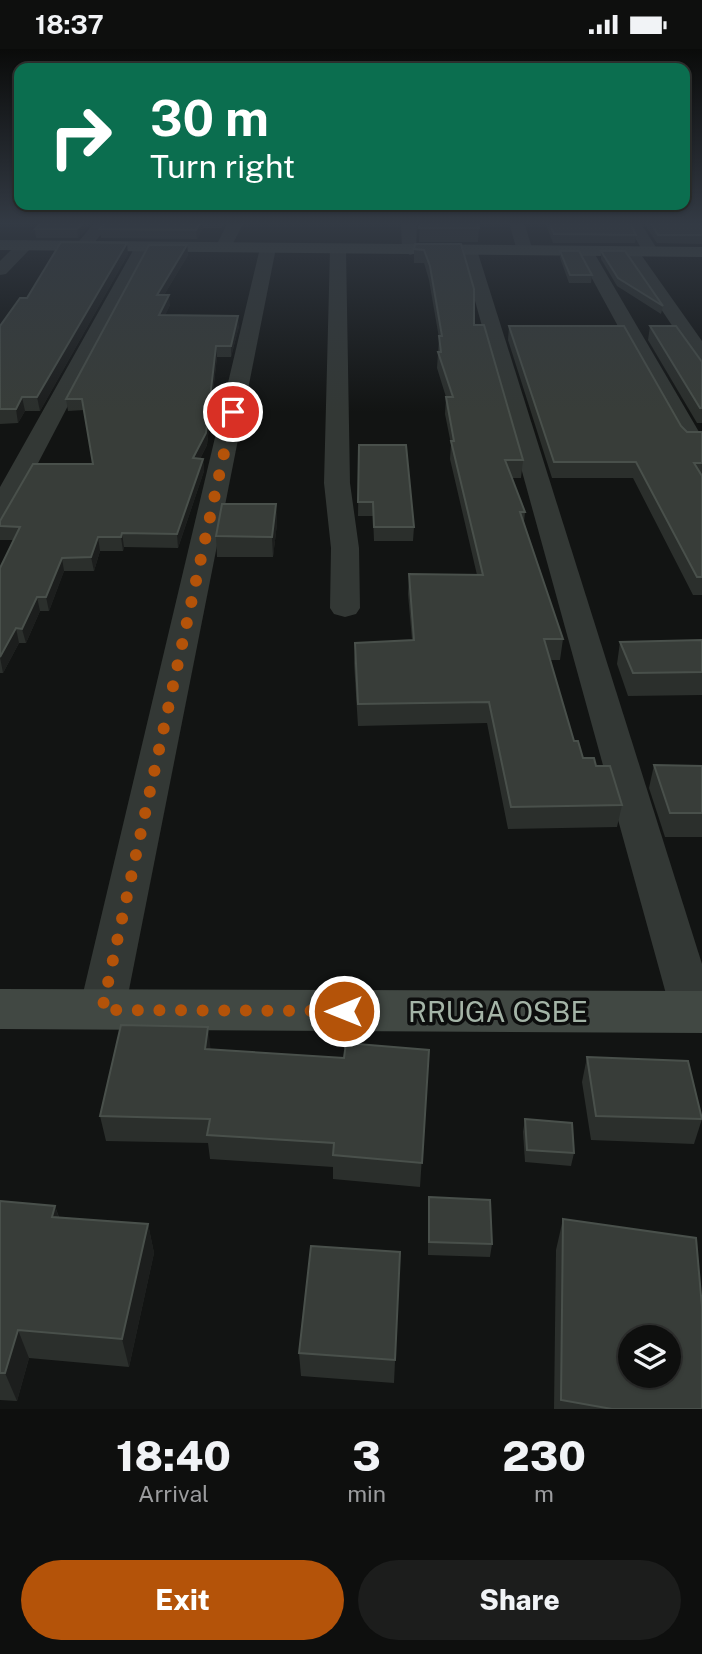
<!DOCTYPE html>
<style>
:root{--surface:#0e0f0e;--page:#1c1d1c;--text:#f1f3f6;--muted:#9b9c9e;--line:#2e2f2e;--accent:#b45309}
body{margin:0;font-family:"Public Sans",sans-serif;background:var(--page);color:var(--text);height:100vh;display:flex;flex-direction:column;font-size:26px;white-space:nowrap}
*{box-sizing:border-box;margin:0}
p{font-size:23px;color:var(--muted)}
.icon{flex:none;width:38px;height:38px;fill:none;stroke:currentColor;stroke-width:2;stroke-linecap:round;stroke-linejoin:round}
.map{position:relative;height:1360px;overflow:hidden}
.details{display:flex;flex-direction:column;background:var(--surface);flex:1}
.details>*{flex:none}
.banner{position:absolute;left:14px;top:14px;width:676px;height:147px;border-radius:14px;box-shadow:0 2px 5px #0004,0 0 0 2px var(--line);background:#0b6e4f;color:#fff;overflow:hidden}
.fabs{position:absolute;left:618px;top:1276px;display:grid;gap:14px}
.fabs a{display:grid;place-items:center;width:63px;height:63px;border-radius:50%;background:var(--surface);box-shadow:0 2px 5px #0004,0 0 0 2px var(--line);font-size:35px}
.pin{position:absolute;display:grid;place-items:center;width:60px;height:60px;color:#fff;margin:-30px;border:4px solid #fff;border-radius:50%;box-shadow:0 2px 7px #0007}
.me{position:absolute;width:77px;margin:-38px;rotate:270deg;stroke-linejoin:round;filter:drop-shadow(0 0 5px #0008)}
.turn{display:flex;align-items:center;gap:24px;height:147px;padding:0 21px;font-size:32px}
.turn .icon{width:91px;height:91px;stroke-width:2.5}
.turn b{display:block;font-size:49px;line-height:60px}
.eta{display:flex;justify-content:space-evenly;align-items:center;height:119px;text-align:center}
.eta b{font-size:42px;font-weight:800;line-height:49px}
.button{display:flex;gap:14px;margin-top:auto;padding:14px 21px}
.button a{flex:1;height:80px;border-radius:42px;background:var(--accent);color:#fff;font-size:28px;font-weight:800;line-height:80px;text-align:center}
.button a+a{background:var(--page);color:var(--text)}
.status{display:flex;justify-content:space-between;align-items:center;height:49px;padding:0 35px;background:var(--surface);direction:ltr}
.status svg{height:19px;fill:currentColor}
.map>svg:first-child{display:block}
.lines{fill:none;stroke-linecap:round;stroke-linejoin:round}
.street{fill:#333835;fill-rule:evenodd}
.secondary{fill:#414843;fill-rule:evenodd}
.wall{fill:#2b2f2c}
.shaded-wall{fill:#1c1e1d}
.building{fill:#383d39;stroke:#49504b;stroke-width:2;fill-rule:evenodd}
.route{stroke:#b45309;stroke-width:12;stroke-dasharray:0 21.6}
.labels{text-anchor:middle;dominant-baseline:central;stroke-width:7;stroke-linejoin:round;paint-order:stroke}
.near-street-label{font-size:28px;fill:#a4b4a7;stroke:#0d0e0e}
</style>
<div class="status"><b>18:37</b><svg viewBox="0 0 49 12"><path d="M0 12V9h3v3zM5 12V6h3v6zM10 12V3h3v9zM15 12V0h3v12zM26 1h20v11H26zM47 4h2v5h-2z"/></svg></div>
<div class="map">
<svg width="702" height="1360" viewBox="0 0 702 1360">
<rect width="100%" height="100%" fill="#121413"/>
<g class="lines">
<g class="street">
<polygon points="95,173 111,173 89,200 77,200 75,197"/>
<polygon points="228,173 244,173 229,202 217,202 215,199"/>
<polygon points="401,173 417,173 416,204 410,206 402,201"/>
<polygon points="509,173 524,173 533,202 531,205 519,205 517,202"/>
<polygon points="626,173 640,173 659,203 657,206 645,206"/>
<polygon points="25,191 31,193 31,199 6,225 0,226 0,212 19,193"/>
<polygon points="143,193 151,198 13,462 9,468 0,470 0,438 135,198"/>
<polygon points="268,194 276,199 125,961 118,974 102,980 86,974 79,961 260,199"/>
<polygon points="338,195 346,200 350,434 359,499 360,559 356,565 345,568 334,565 330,559 331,499 324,434 330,200"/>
<polygon points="469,196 477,201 702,915 702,979 694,982 678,976 671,963 461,201"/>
<polygon points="585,197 593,202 702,388 700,396 684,396 680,391 577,202"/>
<polygon points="631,198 637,200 702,292 702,313 695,311 623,203"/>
</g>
<g class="secondary">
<polygon points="0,191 702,198 702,208 0,201"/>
<polygon points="0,940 702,942 702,984 0,980"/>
</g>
</g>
<g class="wall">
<polygon points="43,173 93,173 78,189 36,189 35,180"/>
<polygon points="106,173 225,173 222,179 203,179 197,190 101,189 100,180"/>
<polygon points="420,173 479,179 478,193 419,193"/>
<polygon points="545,173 630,173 636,186 635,194 553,194"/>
<polygon points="643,173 702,173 702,195 657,194"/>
<polygon points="461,195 474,276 523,411 521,429 512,429 525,463 524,473 563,590 560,611 550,611 574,692 583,709 596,717 622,756 617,778 508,780 487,674 358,677 354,614 355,594 412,591 408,545 409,525 477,526 450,410 451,395 445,365 446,348 437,319 439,289 429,231 424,214 414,214 414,200"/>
<polygon points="187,196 188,206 164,246 170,256 165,266 239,277 231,308 217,308 207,396 200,410 203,410 204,422 178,499 124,498 123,502 100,502 94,522 64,522 49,562 40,562 26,594 19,594 3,624 0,624 0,519 13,491 0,491 0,472 93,415 84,361 68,362 66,350"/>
<polygon points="560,202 592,226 591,234 569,234 560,209"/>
<polygon points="601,202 663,257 661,265 617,237 601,210"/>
<polygon points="128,205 40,362 25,362 18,374 0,375 0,277 27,249"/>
<polygon points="509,277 681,377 687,383 702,383 702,546 693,546 633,429 552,429 508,291"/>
<polygon points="650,277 702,313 702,374 697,374 648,291"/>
<polygon points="359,396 414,478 413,492 374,492 373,467 358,467"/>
<polygon points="276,455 277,475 273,508 217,508 216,487"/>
<polygon points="702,591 702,646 628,647 617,615 620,593"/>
<polygon points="654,716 702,717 702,788 665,788 649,739"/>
<polygon points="211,1000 344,1009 429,1001 420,1138 333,1130 333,1118 210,1110 208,1094 106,1092 100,1067"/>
<polygon points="587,1008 702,1070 694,1095 591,1091 582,1033"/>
<polygon points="525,1070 574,1104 571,1117 525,1113 523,1083"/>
<polygon points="429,1148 492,1195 490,1208 428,1206 428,1161"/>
<polygon points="0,1152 55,1157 59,1168 148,1175 154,1204 129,1318 29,1309 17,1352 0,1351"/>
<polygon points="563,1170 702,1360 554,1360 556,1201"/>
<polygon points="400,1203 394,1334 301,1327 299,1304"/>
</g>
<g class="shaded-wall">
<polygon points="84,173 93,173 78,189 77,180"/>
<polygon points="201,173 203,173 203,179 197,190 196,181"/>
<polygon points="127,194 128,205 40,362 37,348"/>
<polygon points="187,196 188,206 158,256 157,246"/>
<polygon points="169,246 170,256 160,277 159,266"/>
<polygon points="238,267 239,277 231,308 231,297"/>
<polygon points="216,297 217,308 207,396 194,422 193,409"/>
<polygon points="22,348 25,362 18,374 16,360"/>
<polygon points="203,410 204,422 178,499 177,485"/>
<polygon points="276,455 277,475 273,508 272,488"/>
<polygon points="122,484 124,498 123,502 121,488"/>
<polygon points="98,488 100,502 94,522 91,508"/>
<polygon points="62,509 64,522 49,562 46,548"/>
<polygon points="37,548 40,562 26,594 22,580"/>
<polygon points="16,579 19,594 3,624 0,608"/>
<polygon points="208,978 211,1003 205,1000"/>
<polygon points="55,1157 64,1186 52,1168"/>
<polygon points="148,1175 154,1204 129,1318 122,1290"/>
<polygon points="18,1281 29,1309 17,1352 5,1324"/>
</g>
<g class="building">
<polygon points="43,173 84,173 77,180 35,180"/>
<polygon points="106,173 201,173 196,181 100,180"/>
<polygon points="420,173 478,173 479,179 419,179"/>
<polygon points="549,173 630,173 636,186 554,185"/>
<polygon points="650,173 702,173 702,186 658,186"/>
<polygon points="61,193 127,194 37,348 22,348 16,360 0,360 0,277 20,249 27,249"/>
<polygon points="415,195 461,195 474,240 474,276 484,276 523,411 505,411 525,463 520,463 563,590 544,590 574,692 578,692 583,709 594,709 596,717 610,717 622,756 511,758 489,653 358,655 355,594 414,591 409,525 483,526 451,392 454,392 446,348 453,348 438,303 441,303 439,287 442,287 430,217 424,201 414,200"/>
<polygon points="149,196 187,196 157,246 169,246 159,266 238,267 231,297 216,297 206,384 193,409 203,410 177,485 122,484 121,488 98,488 91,508 62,509 46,548 37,548 22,580 16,579 0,608 0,519 20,478 0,477 0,472 33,415 93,415 82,350 66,350"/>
<polygon points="560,202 579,202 592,226 570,226"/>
<polygon points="601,202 625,202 663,257 618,229"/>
<polygon points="509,277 624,277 681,377 687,383 702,383 702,414 694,414 702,427 702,528 697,528 636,413 554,413"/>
<polygon points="650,277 676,277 702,313 702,359 700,359"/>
<polygon points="359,396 406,396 414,478 374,478 373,453 358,453"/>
<polygon points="222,455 276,455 272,488 216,487"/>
<polygon points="702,591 702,623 633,624 620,593"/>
<polygon points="654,716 702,717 702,764 670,764"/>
<polygon points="121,976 208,978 205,1000 344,1009 346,994 429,1001 422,1114 333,1106 334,1094 207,1086 210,1070 100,1067"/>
<polygon points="587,1008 688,1012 702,1070 596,1067"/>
<polygon points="525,1070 572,1074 574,1104 527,1101"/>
<polygon points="429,1148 490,1151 492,1195 429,1193"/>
<polygon points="0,1152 55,1157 52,1168 148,1175 122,1290 18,1281 5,1324 0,1324"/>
<path d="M563,1170L696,1189L702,1258V1360H612L561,1351ZM630,1288H668V1326H630Z"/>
<polygon points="311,1197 400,1203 395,1311 299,1304"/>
</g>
<linearGradient id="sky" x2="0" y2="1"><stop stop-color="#0a0b0a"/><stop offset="0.48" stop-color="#333a44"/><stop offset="1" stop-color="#333a44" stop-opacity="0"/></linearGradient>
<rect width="702" height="363" fill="url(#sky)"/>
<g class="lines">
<polyline class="route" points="233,363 102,961 344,962"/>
</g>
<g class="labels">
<g class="near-street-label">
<text x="498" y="962">RRUGA OSBE</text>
</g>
</g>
</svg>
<div class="fabs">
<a><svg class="icon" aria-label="layers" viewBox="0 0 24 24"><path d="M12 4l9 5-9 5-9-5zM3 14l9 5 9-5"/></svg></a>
</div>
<div class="pin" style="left:233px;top:363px;background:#d93025"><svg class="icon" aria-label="arrive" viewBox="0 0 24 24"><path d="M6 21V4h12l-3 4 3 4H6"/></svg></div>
<svg class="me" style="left:344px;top:962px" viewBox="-20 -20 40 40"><circle r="17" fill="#b45309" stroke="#fff" stroke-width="3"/><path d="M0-11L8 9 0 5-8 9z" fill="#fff"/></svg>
<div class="banner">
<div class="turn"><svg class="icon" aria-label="right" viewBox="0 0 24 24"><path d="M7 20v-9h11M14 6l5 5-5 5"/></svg><div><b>30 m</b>Turn right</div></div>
</div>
</div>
<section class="details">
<div class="eta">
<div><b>18:40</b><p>Arrival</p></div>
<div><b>3</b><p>min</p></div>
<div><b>230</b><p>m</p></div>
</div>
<div class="button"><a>Exit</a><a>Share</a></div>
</section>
